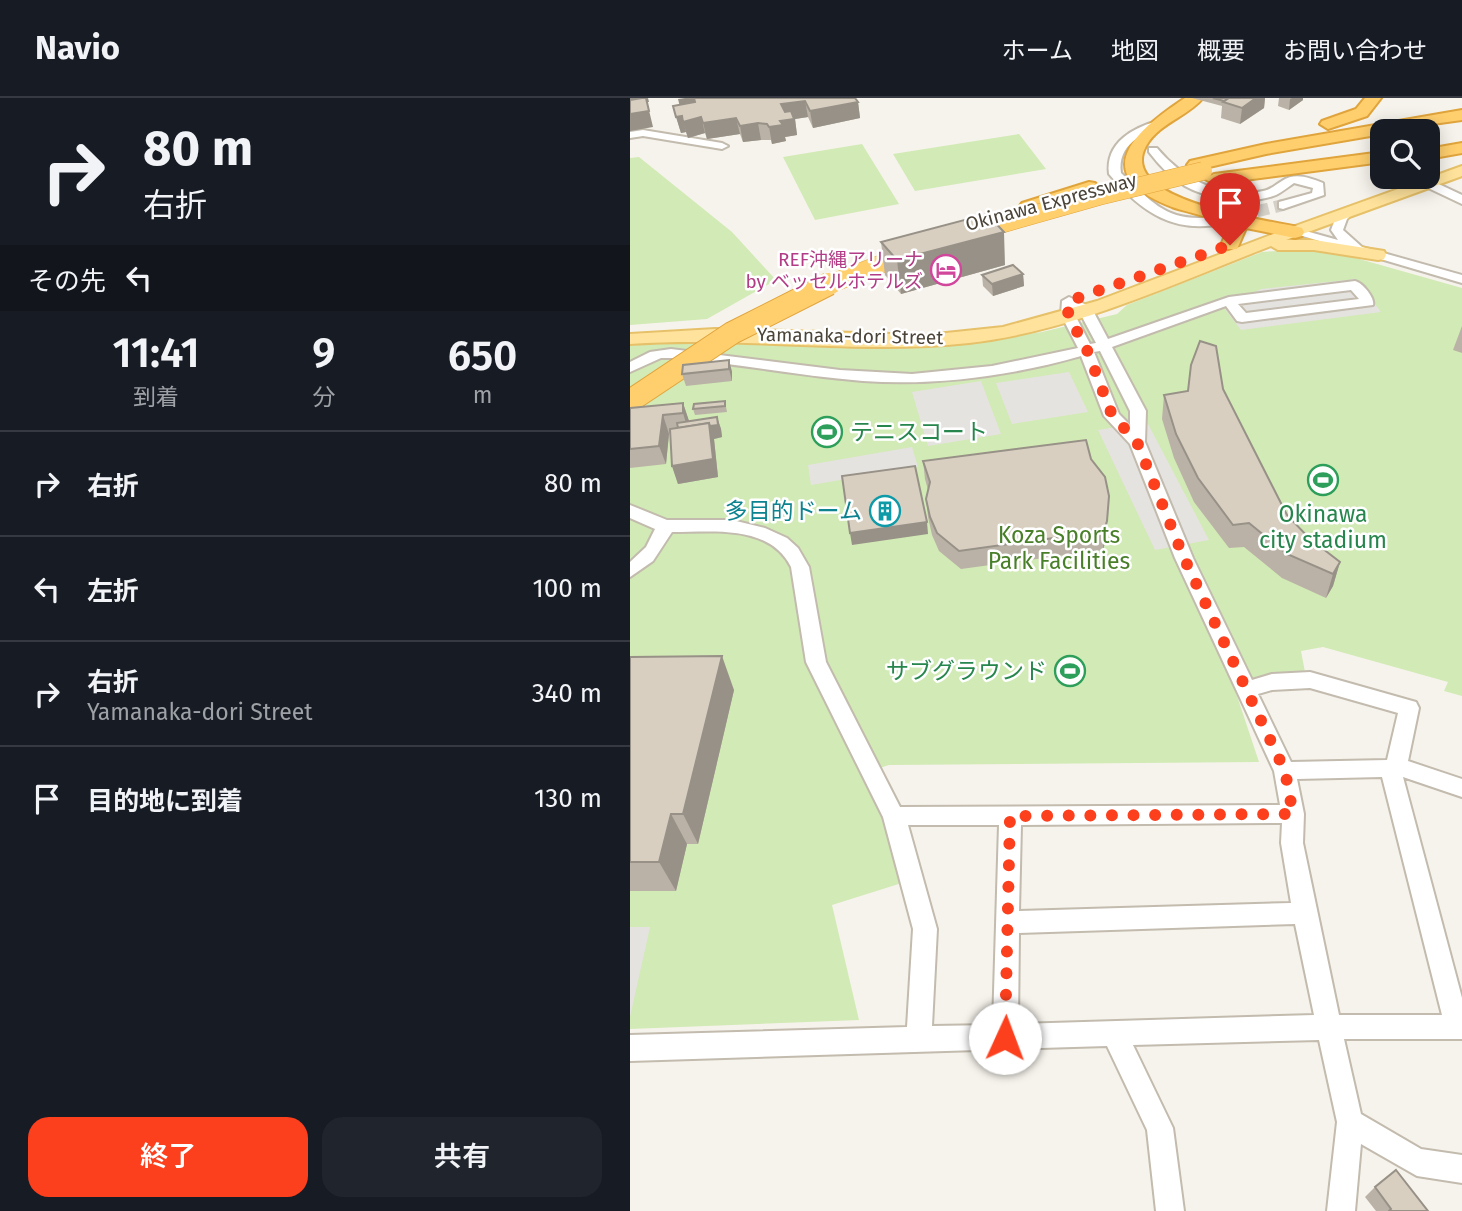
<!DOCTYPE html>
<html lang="ja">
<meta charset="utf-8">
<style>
:root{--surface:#171b24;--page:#20242c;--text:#f1f3f6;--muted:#9ea1a6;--line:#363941;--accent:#fc3f1d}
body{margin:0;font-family:"Fira Sans","Noto Sans JP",sans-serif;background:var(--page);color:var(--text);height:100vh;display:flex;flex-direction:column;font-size:26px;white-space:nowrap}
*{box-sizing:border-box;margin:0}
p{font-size:23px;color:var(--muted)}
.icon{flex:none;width:38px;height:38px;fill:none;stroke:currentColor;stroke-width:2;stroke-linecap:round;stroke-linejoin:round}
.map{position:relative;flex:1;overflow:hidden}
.side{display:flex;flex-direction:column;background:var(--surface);width:630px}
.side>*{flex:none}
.guide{background:#171b24;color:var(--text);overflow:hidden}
.buttons{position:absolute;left:740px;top:21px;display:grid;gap:14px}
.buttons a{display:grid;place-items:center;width:70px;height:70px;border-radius:14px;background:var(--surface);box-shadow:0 4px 18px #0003;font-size:35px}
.pin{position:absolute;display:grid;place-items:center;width:60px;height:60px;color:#fff;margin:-72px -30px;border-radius:50% 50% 50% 0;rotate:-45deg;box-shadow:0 0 7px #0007}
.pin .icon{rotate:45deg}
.me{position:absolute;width:77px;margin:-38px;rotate:2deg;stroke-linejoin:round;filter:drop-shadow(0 0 5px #0008)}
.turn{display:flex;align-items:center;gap:24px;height:147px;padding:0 28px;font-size:32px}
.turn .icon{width:91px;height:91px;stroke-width:2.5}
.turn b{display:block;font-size:49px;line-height:60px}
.then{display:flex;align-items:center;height:66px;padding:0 28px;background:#0003;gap:14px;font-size:26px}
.eta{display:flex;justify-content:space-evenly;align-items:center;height:119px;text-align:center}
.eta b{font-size:42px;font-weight:600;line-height:49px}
.primary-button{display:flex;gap:14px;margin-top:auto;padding:14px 28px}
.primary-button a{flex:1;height:80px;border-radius:21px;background:var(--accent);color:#fff;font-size:28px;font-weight:600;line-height:80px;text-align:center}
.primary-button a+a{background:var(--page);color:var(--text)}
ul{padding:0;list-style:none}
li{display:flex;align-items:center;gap:21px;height:105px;padding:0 28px;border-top:2px solid var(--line)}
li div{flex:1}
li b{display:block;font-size:26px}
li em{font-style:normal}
header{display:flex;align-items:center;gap:42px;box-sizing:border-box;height:98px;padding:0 35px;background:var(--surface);border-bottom:2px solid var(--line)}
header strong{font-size:33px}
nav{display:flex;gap:38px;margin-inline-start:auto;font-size:24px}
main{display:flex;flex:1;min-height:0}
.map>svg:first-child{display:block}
.green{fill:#d2eab5}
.parking{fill:#e5e3e0}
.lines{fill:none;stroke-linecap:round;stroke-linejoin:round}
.minor-tunnel{stroke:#d4d0c8;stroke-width:12;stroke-dasharray:12 6;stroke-linecap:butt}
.minor-casing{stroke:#c2bbae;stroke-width:4}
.major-casing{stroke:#e6c16a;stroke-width:4}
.highway-casing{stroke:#e0a43c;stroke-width:4}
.minor{fill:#fff;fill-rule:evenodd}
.major{fill:#ffe39c;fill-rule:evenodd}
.highway{fill:#ffcf6e;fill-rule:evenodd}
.highway-bridge-far1-casing{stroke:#e0a43c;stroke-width:19;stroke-linecap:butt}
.highway-bridge-casing{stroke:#e0a43c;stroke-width:24;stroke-linecap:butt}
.highway-bridge-far1{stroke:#ffcf6e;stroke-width:18}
.highway-bridge{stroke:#ffcf6e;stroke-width:22}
.wall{fill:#bab2a6}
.shaded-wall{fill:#979187}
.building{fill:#d8cfc1;stroke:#979187;stroke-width:2}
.route{stroke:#fc3f1d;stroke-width:12;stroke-dasharray:0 21.6}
.labels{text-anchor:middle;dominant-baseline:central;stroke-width:5;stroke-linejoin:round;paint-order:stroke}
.far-street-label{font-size:19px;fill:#4b4439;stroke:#fff}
.far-hotel-label{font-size:19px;fill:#b23c85;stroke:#fff;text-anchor:end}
.leisure-label{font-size:23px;fill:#27864d;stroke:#fff;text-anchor:start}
.culture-label{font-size:23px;fill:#0d838f;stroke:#fff;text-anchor:end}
.park-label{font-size:23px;fill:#4a7f2a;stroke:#fff}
</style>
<header>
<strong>Navio</strong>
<nav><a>ホーム</a><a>地図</a><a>概要</a><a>お問い合わせ</a></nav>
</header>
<main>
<section class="side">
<div class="guide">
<div class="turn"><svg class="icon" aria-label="right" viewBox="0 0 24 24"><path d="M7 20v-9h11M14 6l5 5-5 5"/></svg><div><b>80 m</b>右折</div></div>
<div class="then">その先<svg class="icon" aria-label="left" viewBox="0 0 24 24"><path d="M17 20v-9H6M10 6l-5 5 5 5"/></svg></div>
</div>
<div class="eta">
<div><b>11:41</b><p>到着</p></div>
<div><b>9</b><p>分</p></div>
<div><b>650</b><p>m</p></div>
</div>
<ul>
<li><svg class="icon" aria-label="right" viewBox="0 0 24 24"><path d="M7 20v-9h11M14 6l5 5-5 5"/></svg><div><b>右折</b></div><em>80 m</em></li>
<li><svg class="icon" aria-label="left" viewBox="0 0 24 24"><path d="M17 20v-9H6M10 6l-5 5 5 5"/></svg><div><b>左折</b></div><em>100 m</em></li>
<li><svg class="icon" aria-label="right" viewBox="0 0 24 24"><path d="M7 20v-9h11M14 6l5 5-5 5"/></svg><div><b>右折</b><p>Yamanaka-dori Street</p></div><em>340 m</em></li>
<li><svg class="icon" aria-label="arrive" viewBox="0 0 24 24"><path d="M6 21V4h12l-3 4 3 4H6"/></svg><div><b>目的地に到着</b></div><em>130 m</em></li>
</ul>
<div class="primary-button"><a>終了</a><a>共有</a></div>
</section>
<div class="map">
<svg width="832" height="1113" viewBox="0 0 832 1113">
<rect width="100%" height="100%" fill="#f6f3ec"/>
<g class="green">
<polygon points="389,36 416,71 285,93 263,56"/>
<polygon points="232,46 269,106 185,122 153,59"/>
<polygon points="9,59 102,134 146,182 77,221 0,227 0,60"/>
<polygon points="672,151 708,155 832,190 832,598 814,593 818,584 693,549 671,553 675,574 602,583 629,664 259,667 234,675 260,720 275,784 202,807 229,922 0,931 0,248 52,242 342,244 412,234 487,216 497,207 632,154"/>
</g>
<g class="parking">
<polygon points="726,181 751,214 611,232 594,210 631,191"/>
<polygon points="439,274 458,314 382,326 366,285"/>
<polygon points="351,283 371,336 298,348 282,294"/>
<polygon points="517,324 579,442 525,452 468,332"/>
<polygon points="282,349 288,369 181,387 178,367"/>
<polygon points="0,829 20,829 0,919"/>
</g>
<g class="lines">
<polyline class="minor-tunnel" points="592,122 653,107"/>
<g class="minor-casing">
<g id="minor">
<path d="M531,22L537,25L535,27C512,35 487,47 491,75C527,109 539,126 592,118L596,119V125C545,137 512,115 479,76C475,44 504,29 531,22Z"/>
<polygon points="13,32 92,45 98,48 92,51 13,38 0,40 0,34"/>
<path d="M519,50H527C552,80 591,102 633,93C640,92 645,87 652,83C665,74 680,80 693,85L694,97L653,111L649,110V104L682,95L683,90L664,85C658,89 652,94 646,97C622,107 577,101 555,88C541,80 529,67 519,54Z"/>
<polygon points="798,81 832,97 832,106 794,88 794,82"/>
<polygon points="718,110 724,114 717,121 713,132 732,149 832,177 832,185 659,134 665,130 708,142 701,132 707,116"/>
<path d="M725,183C733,185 745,200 743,207L612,224L607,223L596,208L482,249L516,313L515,344L563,460L622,582L642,576L680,574L786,604L789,610L778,663L832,681V699L773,679L832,900V941H714L731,1016L791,1051L832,1057V1085L787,1078L731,1046L725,1113H697L707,1024L689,942L503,947L543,1030L554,1113H526L517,1032L477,948L0,963V937L277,929L283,831L253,719L176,564L161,469C139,426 83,434 42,434L23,463L0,479V464L16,449L25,431L0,420V407L37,422H102L135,430L157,440L168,450L179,469L196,564L270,709L650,707L644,673L545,460L500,346L474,318L451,258C381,278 306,288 233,283C169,278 105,265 41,260H31L0,274V264L20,254L41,251L210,272L282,276L362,268L448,250L431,217L432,203L439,199L461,209L478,241L599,199ZM721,192L729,201L616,215L608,206ZM445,212L450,215L466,245L460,246L445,217ZM470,253L500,313V327L489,316L464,254ZM680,590L768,615L757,662L661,664L628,596L642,592ZM752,679L812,917H709L673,745L674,716L667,681ZM652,725L651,745L661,805L389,813L391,727ZM278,727H369L363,927L302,928L307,831ZM665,826L684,917L388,926L389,835Z"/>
</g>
</g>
<g class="major-casing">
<path id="major" d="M832,68V78L656,142H684L754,153L756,157L754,161L748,162L684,152H648L641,148C543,186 444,233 339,245C226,257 113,238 0,246V236L85,231L297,237L373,229L467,203L654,132Z"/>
</g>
<g class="highway-casing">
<g id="highway">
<path d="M555,0H573C557,19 529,25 516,48C485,104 641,122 672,130L674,134L672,138L665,140L616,130L607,151H593L591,147L598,131C583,118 560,115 542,109C456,76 505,33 555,0Z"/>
<polygon points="735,0 751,0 737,18 698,31 690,26 692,23 726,11"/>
<polygon points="832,12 832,22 752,33 752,36 636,56 566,72 557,67 560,63 636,46"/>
<polygon points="832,45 832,55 798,61 798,51"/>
<polygon points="752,54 752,64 584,86 575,81 584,76"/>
<polygon points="459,84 465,85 468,89 465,93 398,114 389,109 392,105"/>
</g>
</g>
<use href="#minor" class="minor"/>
<use href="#major" class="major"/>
<use href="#highway" class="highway"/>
<g class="highway-bridge-far1-casing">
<g id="highway-bridge-far1">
<polyline points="332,137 469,98 573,73"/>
<polyline points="195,188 290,151"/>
</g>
</g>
<g class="highway-bridge-casing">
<polyline id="highway-bridge" points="0,303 102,235 199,186"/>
</g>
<use href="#highway-bridge-far1" class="highway-bridge-far1"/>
<use href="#highway-bridge" class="highway-bridge"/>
</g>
<g class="wall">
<polygon points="225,0 228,4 230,20 183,30 178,19 165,21 167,37 155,39 156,43 142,46 141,42 131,42 113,44 110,36 77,41 75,35 58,40 56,34 51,35 43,8"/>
<polygon points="562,0 635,0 634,10 610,26 591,20 592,8"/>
<polygon points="649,0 673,0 673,2 659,12 648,8"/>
<polygon points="251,144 375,167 271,196 255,177"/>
<polygon points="393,176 394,188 363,198 353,188 352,177"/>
<polygon points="832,228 832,255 823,252"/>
<polygon points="99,262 102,274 102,283 56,288 52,276"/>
<polygon points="593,291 657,417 679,440 710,464 703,488 696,500 652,480 614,449 599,450 564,404 544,360 532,321 534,297"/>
<polygon points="95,303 97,314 65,317 63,311"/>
<polygon points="53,305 59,323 87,319 91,331 92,339 84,341 88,379 48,386 42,368 40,335 39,336 36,366 0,370 0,310"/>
<polygon points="456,342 476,441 473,452 331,471 309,453 302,437 298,419 296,401 298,392 295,381 293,363"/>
<polygon points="0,559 104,592 68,746 57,746 46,793 0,793"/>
<polygon points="745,1089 798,1113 746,1113 735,1099"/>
</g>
<g class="shaded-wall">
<polygon points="0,0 18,0 19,4 17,4 23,29 0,33"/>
<polygon points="55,0 64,0 67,15 52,17 48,1"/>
<polygon points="143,0 175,3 178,19 165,21 167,37 155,39 156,43 142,46 139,29"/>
<polygon points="626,0 635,0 634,10 610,26 612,10"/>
<polygon points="662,0 673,0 673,2 659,12 660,1"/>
<polygon points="228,4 230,20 183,30 180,13"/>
<polygon points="52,18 56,34 51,35 46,19"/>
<polygon points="71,19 75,35 58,40 53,24"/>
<polygon points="106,20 110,36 77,41 73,25"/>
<polygon points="128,25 131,42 113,44 110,28"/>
<polygon points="374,134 375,167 271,196 267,162"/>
<polygon points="393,176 394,188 363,198 362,186"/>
<polygon points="99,262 102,274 102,283 99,271"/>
<polygon points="53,305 59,323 87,319 91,331 92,339 84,341 88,379 48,386 42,368 58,332 53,315"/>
<polygon points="33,317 39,336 36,366 29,348"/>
<polygon points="477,423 476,441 473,452 474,433"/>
<polygon points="297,424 298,436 222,447 220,435"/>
<polygon points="710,464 703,488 696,500 703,476"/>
<polygon points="92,558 104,592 68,746 53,716"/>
<polygon points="41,716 57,746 46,793 29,764"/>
</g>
<g class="building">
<polygon points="12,0 16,0 19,13 0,16 0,2"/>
<polygon points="64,0 225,0 228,4 180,13 175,3 151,6 155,14 161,13 164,21 150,23 153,27 139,29 137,26 128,25 110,28 106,20 73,25 71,19 53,24 52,18 46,19 43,8 65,4"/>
<polygon points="583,0 599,0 594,3"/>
<polygon points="599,0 626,0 612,10 593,4"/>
<polygon points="357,116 374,134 267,162 251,144"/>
<polygon points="383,167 393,176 362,186 352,177"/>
<polygon points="570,243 586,248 593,291 657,417 679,440 710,464 703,476 657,456 619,425 603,427 568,380 546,336 534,297 558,293 561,267"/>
<polygon points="99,262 99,271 52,276 53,267"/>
<polygon points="95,303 95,308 63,311 64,306"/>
<polygon points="53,305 53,315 33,317 29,348 0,351 0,310"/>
<polygon points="87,319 88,327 80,328 79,325 48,330 47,325"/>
<polygon points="79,325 83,361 42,368 40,331"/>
<polygon points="456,342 461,361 475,379 479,398 477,423 474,433 329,453 307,435 300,419 296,401 300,384 293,363"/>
<polygon points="285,368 297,424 220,435 212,378"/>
<polygon points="92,558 53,716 41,716 29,764 0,764 0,559"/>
<polygon points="766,1072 798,1113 759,1113 761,1111 745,1089"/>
</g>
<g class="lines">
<polyline class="route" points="375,940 380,718 663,716 655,673 554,460 507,344 482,317 457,252 438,217 439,203 600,147"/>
</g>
<defs>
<g id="hotel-ring" transform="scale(1.575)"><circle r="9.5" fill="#fff" stroke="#d1479c" stroke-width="1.5"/><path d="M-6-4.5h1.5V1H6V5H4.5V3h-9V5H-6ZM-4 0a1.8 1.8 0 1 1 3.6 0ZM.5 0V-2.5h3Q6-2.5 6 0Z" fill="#d1479c"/></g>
<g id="stadium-ring" transform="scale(1.575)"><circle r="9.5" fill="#fff" stroke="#2e9e5b" stroke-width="1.5"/><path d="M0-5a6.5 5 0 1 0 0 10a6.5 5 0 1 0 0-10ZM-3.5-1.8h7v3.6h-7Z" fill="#2e9e5b"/></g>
<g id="building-ring" transform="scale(1.575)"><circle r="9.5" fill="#fff" stroke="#0f9aa8" stroke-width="1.5"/><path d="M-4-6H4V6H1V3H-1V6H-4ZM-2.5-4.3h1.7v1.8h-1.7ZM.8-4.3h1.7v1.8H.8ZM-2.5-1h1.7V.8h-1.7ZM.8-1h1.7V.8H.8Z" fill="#0f9aa8"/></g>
</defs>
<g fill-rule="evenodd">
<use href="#hotel-ring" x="316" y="172"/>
<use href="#stadium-ring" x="197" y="334"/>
<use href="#stadium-ring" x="693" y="382"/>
<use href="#building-ring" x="255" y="413"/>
<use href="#stadium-ring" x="440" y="573"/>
</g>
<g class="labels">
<g class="far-street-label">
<text transform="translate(421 104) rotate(-15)">Okinawa Expressway</text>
<text transform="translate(220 238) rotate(1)">Yamanaka-dori Street</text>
</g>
<g class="far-hotel-label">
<text x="293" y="161">REF沖縄アリーナ<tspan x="293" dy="22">by ベッセルホテルズ</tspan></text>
</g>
<g class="leisure-label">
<text x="220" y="334">テニスコート</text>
<text x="693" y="416" text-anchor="middle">Okinawa<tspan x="693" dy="26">city stadium</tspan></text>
<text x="417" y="573" text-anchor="end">サブグラウンド</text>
</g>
<g class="culture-label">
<text x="232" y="413">多目的ドーム</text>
</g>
<g class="park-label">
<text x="429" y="437">Koza Sports<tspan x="429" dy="26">Park Facilities</tspan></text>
</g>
</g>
</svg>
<div class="buttons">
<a><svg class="icon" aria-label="search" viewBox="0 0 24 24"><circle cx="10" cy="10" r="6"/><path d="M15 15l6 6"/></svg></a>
</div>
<div class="pin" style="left:600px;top:147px;background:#d93025"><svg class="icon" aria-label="arrive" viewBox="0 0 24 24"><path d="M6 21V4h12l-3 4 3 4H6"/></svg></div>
<svg class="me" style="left:375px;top:940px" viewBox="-20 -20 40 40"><circle r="19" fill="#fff"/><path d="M0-13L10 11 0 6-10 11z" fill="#fc3f1d"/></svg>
</div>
</main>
